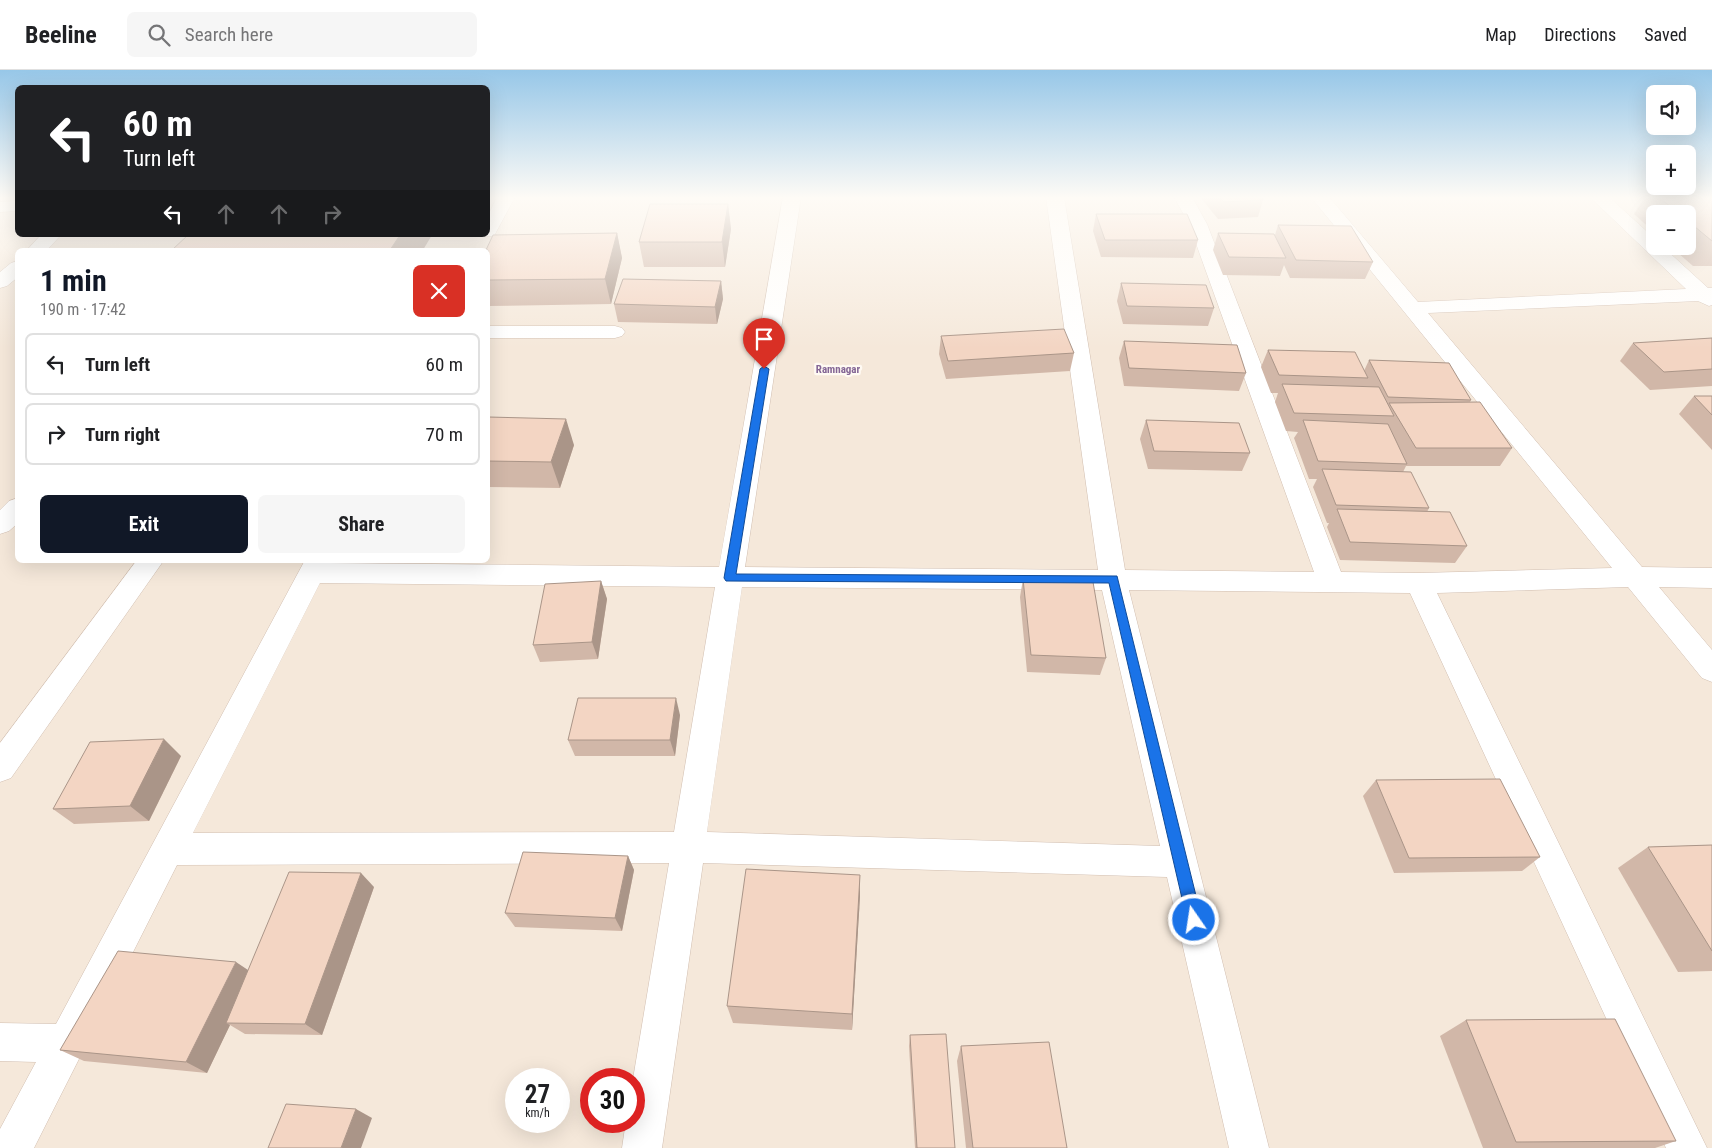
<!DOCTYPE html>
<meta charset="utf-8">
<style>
:root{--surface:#fff;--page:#f6f6f6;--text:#202124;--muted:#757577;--line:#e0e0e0;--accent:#111827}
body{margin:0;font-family:"Roboto Condensed",sans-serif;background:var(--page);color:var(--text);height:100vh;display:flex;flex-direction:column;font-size:19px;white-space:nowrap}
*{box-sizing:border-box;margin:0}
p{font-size:16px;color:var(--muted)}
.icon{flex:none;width:28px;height:28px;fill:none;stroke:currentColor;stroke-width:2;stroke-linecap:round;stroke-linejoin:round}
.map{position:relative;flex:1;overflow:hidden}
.side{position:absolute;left:15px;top:178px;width:475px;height:315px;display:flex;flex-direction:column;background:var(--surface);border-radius:8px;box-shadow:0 5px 20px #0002}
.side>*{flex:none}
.hud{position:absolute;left:15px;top:15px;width:475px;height:152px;border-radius:8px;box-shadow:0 5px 20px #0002;background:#202124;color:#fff;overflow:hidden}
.fabs{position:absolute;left:1646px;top:15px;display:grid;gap:10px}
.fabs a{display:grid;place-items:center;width:50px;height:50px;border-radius:8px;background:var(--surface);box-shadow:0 5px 20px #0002;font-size:25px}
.speed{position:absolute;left:505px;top:998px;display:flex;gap:10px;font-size:25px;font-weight:700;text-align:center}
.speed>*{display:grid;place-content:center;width:65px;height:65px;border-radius:50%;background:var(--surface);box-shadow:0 5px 20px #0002;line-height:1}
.speed small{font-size:12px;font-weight:400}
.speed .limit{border:8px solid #d22;background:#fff;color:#111}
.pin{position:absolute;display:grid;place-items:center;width:42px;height:42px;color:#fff;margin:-51px -21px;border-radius:50% 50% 50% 0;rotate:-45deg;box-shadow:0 0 5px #0007}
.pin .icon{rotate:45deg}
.me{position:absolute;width:55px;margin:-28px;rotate:347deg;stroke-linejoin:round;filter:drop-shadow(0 0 4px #0008)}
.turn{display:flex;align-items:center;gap:18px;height:105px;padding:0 25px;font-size:22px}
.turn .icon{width:65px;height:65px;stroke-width:2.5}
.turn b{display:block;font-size:35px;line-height:42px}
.lanes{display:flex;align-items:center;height:48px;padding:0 25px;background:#0003;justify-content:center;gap:25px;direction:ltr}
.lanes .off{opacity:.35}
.round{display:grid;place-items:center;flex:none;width:52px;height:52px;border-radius:8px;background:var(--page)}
.headline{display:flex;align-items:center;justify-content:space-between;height:85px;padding:0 25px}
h1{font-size:30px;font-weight:700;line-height:38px;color:var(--accent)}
.primary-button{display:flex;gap:10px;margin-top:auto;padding:10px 25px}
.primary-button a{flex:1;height:58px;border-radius:8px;background:var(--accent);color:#fff;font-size:20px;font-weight:700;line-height:58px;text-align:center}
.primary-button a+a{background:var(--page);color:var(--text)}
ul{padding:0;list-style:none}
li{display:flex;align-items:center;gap:15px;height:62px;margin:0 10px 8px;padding:0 15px;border:2px solid var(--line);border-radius:8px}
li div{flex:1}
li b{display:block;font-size:19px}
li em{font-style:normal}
header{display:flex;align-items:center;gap:30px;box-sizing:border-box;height:70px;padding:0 25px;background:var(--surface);border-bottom:1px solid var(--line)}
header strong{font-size:24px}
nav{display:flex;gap:28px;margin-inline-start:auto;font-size:18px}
.search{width:350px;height:45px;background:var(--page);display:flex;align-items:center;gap:12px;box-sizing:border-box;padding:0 18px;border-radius:8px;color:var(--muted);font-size:19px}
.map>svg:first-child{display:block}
.residential{fill:#f5e8da;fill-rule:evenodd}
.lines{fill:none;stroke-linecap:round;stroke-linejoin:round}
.street-casing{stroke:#d1beb0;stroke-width:1}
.secondary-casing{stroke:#d6c0b0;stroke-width:1}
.street{fill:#fff;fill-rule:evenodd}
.secondary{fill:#fff;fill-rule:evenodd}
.wall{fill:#d1b7a8}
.shaded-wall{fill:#aa9588}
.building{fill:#f3d5c3;stroke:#aa9588}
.route{fill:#1a73e8;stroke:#114b97}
.labels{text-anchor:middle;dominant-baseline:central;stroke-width:4.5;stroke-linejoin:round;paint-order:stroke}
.far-neighbourhood-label{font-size:11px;font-weight:bold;fill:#846695;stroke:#fffaf3}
</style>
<header>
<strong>Beeline</strong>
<div class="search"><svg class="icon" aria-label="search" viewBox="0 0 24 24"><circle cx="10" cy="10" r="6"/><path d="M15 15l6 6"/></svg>Search here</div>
<nav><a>Map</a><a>Directions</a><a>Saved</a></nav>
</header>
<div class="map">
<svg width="1712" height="1078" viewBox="0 0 1712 1078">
<rect width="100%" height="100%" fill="#fdf6ec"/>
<path class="residential" d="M0,127H17L18,165H488V127H1712V1078H0ZM1655,144H1688V176H1655ZM18,180H488V490H18ZM516,1009H559V1051H516ZM591,1009H634V1051H591Z"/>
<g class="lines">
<g class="street-casing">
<g id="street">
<polygon points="497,127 515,127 494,166 482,166 488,165 488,146"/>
<path d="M783,127H801L745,497L1098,500L1046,127H1064L1125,500L1314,502L1189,154L1174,127H1192L1207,154L1341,502L1419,503L1612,498L1311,127H1329L1418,232L1686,219L1590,127H1609L1655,169V176H1662L1708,218H1712V235L1709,236L1698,231L1428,243L1642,497L1712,498V518L1659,517L1712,580V612L1702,608L1628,517L1437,523L1707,1078H1666L1410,523L1129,520L1269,1078H1229L1167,807L703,793L662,1078H622L626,1051H634L633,1009L669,793L177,795L34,1078H0V1059L36,992L0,991V953L56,954L305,490H331L329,493L719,497ZM320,513L715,517L674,762L193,763ZM742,517L1102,520L1160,776L707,762Z"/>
<polygon points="41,165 61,165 47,180 27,180"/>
<polygon points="18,191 18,207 7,216 0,218 0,202 11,193"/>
<polygon points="488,256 615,256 622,258 625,262 622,266 615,268 488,268"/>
<polygon points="18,428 18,453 9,461 0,464 0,440 9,431"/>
<polygon points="137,490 164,490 11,708 0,712 0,673"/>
</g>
</g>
<g class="secondary-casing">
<polygon id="secondary" points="18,131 18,141 0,142 0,132"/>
</g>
<use href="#street" class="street"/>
<use href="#secondary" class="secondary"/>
</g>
<g class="wall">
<polygon points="1200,127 1261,127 1263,130 1258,147 1218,149"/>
<polygon points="1645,127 1712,127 1712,196 1693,196 1670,176 1688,176 1688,144 1655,144 1655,163 1634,144"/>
<polygon points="728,134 731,159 725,197 644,197 639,172"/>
<polygon points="1096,144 1198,170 1193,188 1101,187 1093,161"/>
<polygon points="1278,155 1373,192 1365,209 1290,208 1284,195 1280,206 1223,205 1213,180 1218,163 1275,165"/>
<polygon points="617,163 622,188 611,234 488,236 488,180"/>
<polygon points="721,211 723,229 717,254 618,252 614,234"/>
<polygon points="1121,213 1214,238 1208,256 1123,254 1117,231"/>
<polygon points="941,266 1074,283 1070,301 946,309 939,284"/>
<polygon points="1712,268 1712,316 1650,320 1620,291 1633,273"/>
<polygon points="1124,271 1246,303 1239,321 1124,316 1119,288"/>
<polygon points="1268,280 1364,301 1369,290 1471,330 1470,332 1512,378 1500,396 1406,396 1403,402 1429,438 1427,442 1467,476 1455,493 1340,490 1327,457 1329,453 1327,453 1313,417 1317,409 1309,409 1294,368 1298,362 1286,361 1275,332 1278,323 1271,323 1261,297"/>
<polygon points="1694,326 1712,326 1712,380 1679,344"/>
<polygon points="488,347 574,375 560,418 488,417"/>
<polygon points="1146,350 1250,383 1242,401 1148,399 1140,369"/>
<polygon points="1023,509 1106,588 1100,605 1027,602 1020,527"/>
<polygon points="601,511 607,529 598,589 540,592 533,575"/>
<polygon points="680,645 675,686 575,686 568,670"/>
<polygon points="181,686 149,751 74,754 53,739"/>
<polygon points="1376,710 1540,787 1522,801 1394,803 1363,726"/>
<polygon points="1712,775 1712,901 1678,902 1618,798 1648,777"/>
<polygon points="628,786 634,800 622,861 515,857 505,843"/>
<polygon points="860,805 860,826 852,960 733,953 727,936"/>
<polygon points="374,817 322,965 245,964 230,955 207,1003 84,991 60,980 248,900"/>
<polygon points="1466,950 1676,1071 1655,1078 1483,1078 1440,966"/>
<polygon points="910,965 955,1078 915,1078 909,976"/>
<polygon points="961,976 1067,1078 966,1078 957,991"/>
</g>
<g class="shaded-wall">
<polygon points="728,134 731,159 725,197 722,172"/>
<polygon points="617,163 622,188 611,234 605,209"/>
<polygon points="400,165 432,165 423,180 390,180"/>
<polygon points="721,211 723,229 717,254 715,237"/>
<polygon points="566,349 574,375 560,418 551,392"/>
<polygon points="601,511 607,529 598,589 592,572"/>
<polygon points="676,628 680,645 675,686 670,670"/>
<polygon points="164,669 181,686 149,751 130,736"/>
<polygon points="628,786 634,800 622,861 615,848"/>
<polygon points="361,803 374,817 322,965 305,954"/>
<polygon points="860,805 860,826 852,960 852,944"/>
<polygon points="236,892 254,904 226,953 230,955 207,1003 186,992"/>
<polygon points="356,1039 372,1048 361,1078 341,1078"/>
</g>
<g class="building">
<polygon points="1219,127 1261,127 1263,130 1224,132"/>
<polygon points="1659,127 1712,127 1712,171 1688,151 1688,144 1679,144"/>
<polygon points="650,134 728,134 722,172 639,172"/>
<polygon points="1096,144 1187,144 1198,170 1105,170"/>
<polygon points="1278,155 1351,156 1373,192 1296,190"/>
<polygon points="617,163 605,209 488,210 488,180 486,180 493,165"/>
<polygon points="1218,163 1274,164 1286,188 1229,187"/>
<polygon points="188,165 400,165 390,180 172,180"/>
<polygon points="623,209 721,211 715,237 614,234"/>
<polygon points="1121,213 1206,215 1214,238 1127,236"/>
<polygon points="1064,259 1074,283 948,291 941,266"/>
<polygon points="1712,268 1712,299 1664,302 1633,273"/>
<polygon points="1124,271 1237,275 1246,303 1129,298"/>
<polygon points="1268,280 1355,282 1368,308 1279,305"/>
<polygon points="1369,290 1449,293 1471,330 1388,327"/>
<polygon points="1282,314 1379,317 1394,346 1294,343"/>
<polygon points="1694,326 1712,326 1712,345"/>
<polygon points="1480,332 1512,378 1416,378 1389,333"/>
<polygon points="488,347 566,349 551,392 488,391"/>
<polygon points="1146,350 1239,353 1250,383 1154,381"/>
<polygon points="1303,350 1388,354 1407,394 1318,391"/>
<polygon points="1322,399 1411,402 1429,438 1336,435"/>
<polygon points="1337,439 1450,442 1467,476 1350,472"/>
<polygon points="1023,509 1093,512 1106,588 1031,585"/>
<polygon points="601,511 592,572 533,575 545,514"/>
<polygon points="578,628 676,628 670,670 568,670"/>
<polygon points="164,669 130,736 53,739 90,672"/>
<polygon points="1500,709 1540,787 1409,788 1376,710"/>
<polygon points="1712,775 1712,881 1648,777"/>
<polygon points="523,782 628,786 615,848 505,843"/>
<polygon points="746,799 860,805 852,944 727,936"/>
<polygon points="289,802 361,803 305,954 226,953"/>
<polygon points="118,881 236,892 186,992 60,980"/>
<polygon points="1615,949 1676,1071 1516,1072 1466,950"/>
<polygon points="946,964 955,1078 917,1078 910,965"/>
<polygon points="1049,972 1067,1078 973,1078 961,976"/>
<polygon points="286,1034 356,1039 341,1078 268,1078"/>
</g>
<linearGradient id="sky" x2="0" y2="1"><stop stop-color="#97c7e8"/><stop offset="0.46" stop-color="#fefbf6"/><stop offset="1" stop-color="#fefbf6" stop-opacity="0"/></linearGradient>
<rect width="1712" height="278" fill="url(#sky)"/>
<polygon class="route" points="764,296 769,299 736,504 1117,506 1202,850 1199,855 1194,857 1189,855 1187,850 1109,513 726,511 724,508 760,299"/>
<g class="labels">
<g class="far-neighbourhood-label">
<text x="838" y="299">Ramnagar</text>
</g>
</g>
</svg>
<div class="fabs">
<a><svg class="icon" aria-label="sound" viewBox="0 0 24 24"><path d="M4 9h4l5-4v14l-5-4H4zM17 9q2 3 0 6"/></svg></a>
<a>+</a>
<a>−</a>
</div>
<div class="speed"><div>27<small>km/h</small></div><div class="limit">30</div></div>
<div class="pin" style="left:764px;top:299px;background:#d93025"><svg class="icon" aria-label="arrive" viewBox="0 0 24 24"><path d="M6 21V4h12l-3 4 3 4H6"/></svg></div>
<svg class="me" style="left:1194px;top:850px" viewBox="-20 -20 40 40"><circle r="17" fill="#1a73e8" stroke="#fff" stroke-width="3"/><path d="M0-11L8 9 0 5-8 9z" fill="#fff"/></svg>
<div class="hud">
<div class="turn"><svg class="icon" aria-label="left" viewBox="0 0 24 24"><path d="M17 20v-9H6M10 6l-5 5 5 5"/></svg><div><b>60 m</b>Turn left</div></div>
<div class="lanes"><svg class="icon" aria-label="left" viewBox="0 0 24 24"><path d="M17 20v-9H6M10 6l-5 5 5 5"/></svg><svg class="icon off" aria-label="ahead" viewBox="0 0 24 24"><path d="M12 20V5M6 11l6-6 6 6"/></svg><svg class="icon off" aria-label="ahead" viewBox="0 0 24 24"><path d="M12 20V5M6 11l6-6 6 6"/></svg><svg class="icon off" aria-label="right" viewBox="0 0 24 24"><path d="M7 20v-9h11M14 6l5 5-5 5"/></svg></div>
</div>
<section class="side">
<div class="headline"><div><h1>1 min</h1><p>190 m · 17:42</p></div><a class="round" style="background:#d93025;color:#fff"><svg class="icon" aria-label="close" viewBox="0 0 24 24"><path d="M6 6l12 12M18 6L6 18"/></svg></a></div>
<ul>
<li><svg class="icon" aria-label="left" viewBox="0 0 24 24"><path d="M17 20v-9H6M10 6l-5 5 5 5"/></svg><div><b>Turn left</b></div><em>60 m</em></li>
<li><svg class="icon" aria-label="right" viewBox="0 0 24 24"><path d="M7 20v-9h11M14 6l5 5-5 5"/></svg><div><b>Turn right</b></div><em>70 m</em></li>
</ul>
<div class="primary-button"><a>Exit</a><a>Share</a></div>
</section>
</div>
